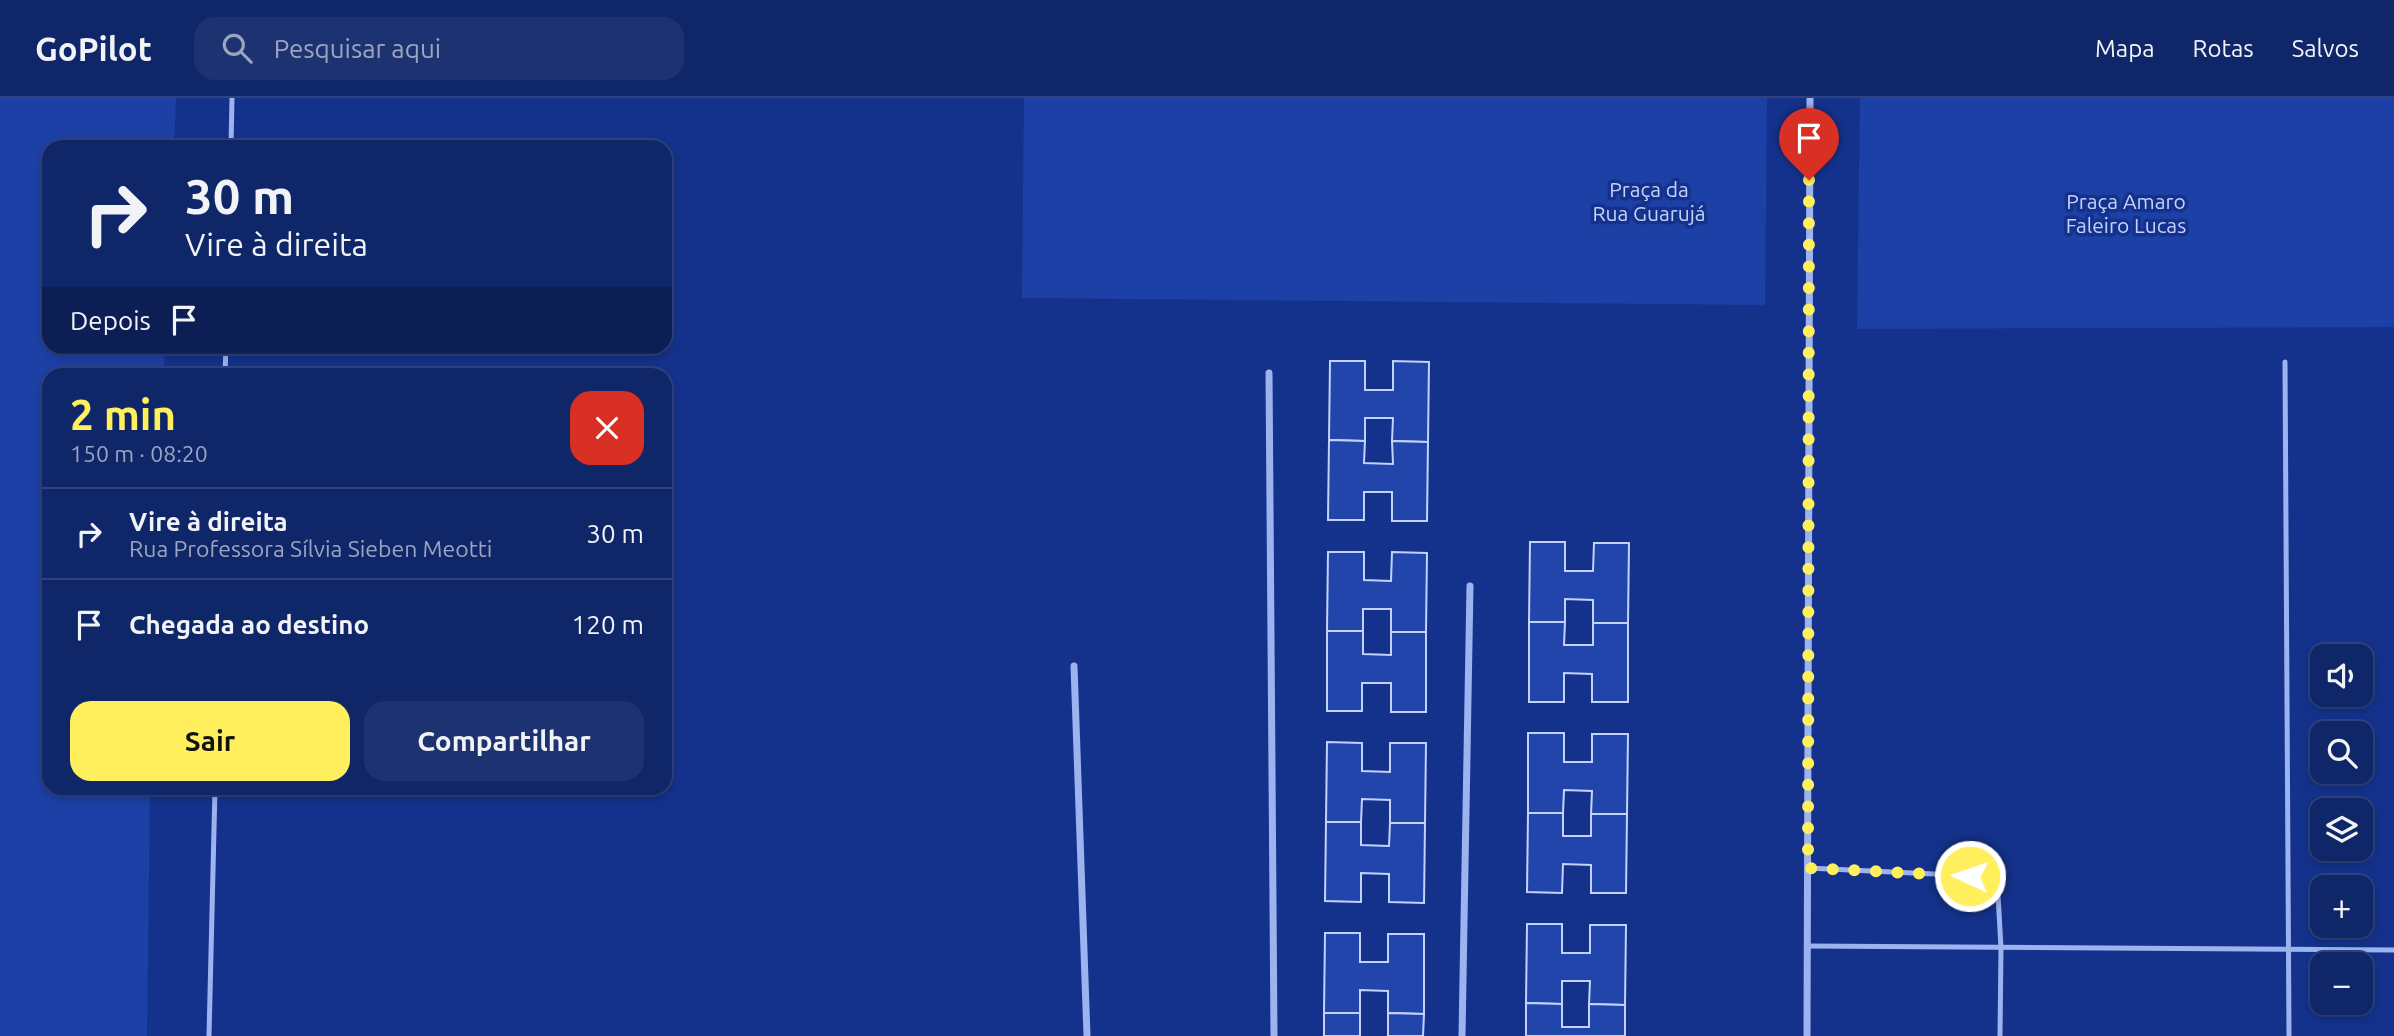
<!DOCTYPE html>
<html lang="pt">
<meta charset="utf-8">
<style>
:root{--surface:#0f2669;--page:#1d3271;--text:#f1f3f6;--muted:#9ba5c0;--line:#2f437d;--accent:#ffef5c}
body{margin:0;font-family:Ubuntu,sans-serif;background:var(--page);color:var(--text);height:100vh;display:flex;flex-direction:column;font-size:26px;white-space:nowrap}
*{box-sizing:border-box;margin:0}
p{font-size:23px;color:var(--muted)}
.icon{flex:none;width:38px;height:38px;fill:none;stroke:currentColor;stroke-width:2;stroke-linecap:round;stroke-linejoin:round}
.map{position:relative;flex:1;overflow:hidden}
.side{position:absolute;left:42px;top:270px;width:630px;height:427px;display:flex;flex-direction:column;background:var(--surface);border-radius:21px;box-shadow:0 4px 10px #0003,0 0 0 2px var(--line)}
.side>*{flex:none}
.guide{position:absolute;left:42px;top:42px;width:630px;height:214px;border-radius:21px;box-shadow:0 4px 10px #0003,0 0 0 2px var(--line);background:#0f2669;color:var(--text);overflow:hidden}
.fabs{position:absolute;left:2310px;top:546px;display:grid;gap:14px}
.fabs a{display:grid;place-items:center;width:63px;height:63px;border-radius:14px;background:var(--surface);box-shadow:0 4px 10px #0003,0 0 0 2px var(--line);font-size:35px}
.pin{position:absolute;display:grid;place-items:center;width:60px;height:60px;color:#fff;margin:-72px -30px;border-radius:50% 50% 50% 0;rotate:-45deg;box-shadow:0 0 7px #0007}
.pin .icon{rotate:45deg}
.me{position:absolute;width:77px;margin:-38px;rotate:273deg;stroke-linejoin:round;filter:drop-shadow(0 0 5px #0008)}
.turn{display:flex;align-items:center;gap:24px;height:147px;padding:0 28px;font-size:32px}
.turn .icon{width:91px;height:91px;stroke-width:2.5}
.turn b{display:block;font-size:49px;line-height:60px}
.then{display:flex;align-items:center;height:66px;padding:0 28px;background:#0003;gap:14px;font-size:26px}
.round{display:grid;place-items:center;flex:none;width:74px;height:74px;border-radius:21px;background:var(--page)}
.head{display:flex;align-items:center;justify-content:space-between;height:119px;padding:0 28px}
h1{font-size:42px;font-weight:700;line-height:52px;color:var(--accent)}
.primary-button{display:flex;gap:14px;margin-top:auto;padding:14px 28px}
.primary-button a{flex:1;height:80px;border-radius:21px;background:var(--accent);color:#111;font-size:28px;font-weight:700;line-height:80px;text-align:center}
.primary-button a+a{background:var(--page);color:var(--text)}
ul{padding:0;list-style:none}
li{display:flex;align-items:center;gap:21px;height:91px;padding:0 28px;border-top:2px solid var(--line)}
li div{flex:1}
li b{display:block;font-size:26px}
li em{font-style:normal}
header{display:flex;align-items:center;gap:42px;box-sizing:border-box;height:98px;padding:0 35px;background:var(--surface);border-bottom:2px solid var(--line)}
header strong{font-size:33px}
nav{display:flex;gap:38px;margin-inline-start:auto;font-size:24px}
.search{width:490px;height:63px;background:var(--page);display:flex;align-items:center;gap:18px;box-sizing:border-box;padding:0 24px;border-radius:21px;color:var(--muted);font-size:26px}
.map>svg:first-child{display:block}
.green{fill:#1c40a6}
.building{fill:#2245ab;stroke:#c3d2fc;stroke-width:2}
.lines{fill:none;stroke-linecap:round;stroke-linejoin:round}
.lane{stroke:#9db3f0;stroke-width:5}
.street{stroke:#9db3f0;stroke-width:7}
.route{stroke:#ffef5c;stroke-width:12;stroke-dasharray:0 21.6}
.labels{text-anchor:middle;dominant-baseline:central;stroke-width:7;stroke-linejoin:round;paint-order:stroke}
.park-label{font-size:21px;fill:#c3d2fc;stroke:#14328c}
</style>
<header>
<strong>GoPilot</strong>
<div class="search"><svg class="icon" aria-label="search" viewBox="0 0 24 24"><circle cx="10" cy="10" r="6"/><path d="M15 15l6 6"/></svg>Pesquisar aqui</div>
<nav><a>Mapa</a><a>Rotas</a><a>Salvos</a></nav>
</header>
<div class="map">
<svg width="2394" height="938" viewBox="0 0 2394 938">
<rect width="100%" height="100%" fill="#14328c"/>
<g class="green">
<polygon points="0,0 176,0 174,49 49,49 49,248 165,249 164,276 49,276 49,690 150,690 147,938 0,938"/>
<polygon points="1024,0 1767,0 1765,207 1022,200"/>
<polygon points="1860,0 2394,0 2394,229 1857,231"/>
</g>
<g class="building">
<polygon points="1330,263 1365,263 1365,292 1393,292 1393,263 1429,264 1428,344 1392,343 1393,320 1365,320 1365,343 1329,342"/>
<polygon points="1329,342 1365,343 1364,365 1393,366 1392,343 1428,344 1427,423 1392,423 1392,394 1364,394 1364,422 1328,422"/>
<polygon points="1530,444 1565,444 1565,473 1593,473 1594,445 1629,445 1628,525 1593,525 1593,502 1565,501 1565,524 1529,524"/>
<polygon points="1328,454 1364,454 1364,482 1391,483 1392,454 1427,455 1426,534 1391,534 1391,511 1363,511 1363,533 1327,533"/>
<polygon points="1529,524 1565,524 1564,547 1593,547 1593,525 1628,525 1628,604 1592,604 1592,576 1564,575 1564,604 1529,604"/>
<polygon points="1327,533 1363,533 1363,556 1391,557 1391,534 1426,534 1426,614 1391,614 1391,585 1362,585 1362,613 1327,613"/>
<polygon points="1528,635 1564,635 1564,664 1592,664 1592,636 1628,636 1627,716 1591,716 1592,693 1564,692 1563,715 1528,715"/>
<polygon points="1327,644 1362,645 1362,673 1390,674 1390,645 1426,645 1425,725 1390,725 1390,702 1362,701 1361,724 1326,724"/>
<polygon points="1528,715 1563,715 1563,738 1591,738 1591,716 1627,716 1626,795 1591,795 1591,767 1563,766 1562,795 1527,794"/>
<polygon points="1326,724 1361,724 1361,747 1389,748 1390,725 1425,725 1424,805 1389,804 1389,776 1361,775 1361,804 1325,803"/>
<polygon points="1527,826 1562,826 1562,855 1590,855 1590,827 1626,827 1625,907 1589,906 1590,883 1562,883 1562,906 1526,905"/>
<polygon points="1325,835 1360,835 1360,864 1388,864 1388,836 1424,836 1424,916 1388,915 1388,893 1360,892 1360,915 1324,915"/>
<polygon points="1526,905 1562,906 1562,929 1589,929 1589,906 1625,907 1625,938 1526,938"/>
<rect x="1324" y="915" width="36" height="23"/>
<polygon points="1388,915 1424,916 1423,938 1388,938"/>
</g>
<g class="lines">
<g class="lane">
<polyline points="231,49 232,0"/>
<polyline points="2285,264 2289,938"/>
<polyline points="225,276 226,248"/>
<polyline points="1808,770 1997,779 2001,850 2000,938"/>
<polyline points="1808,848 2394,852"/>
<polyline points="209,938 215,690"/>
</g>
<g class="street">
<polyline points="1269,275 1274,938"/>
<polyline points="1074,568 1087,938"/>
<polyline points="1462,938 1470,488"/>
<polyline points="1807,938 1810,0"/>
</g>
</g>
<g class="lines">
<polyline class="route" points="1809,82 1808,770 1970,778"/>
</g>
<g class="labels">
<g class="park-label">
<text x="1649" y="91">Praça da<tspan x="1649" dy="24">Rua Guarujá</tspan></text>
<text x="2126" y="103">Praça Amaro<tspan x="2126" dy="24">Faleiro Lucas</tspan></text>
</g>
</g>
</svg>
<div class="fabs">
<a><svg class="icon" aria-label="sound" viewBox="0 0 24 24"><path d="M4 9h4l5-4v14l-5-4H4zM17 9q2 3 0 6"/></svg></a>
<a><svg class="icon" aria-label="search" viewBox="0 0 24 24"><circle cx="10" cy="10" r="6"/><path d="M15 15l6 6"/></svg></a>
<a><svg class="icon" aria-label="layers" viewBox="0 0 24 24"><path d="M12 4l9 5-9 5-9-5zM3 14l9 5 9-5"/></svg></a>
<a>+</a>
<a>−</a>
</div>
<div class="pin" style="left:1809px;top:82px;background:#d93025"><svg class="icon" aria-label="arrive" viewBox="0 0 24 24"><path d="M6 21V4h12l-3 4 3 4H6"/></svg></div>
<svg class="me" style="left:1970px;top:778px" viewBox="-20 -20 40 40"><circle r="17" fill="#ffef5c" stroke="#fff" stroke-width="3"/><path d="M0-11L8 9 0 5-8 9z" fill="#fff"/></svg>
<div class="guide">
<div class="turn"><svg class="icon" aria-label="right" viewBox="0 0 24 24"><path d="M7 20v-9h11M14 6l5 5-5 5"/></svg><div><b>30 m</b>Vire à direita</div></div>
<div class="then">Depois<svg class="icon" aria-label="arrive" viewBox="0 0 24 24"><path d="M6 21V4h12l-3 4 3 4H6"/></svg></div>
</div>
<section class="side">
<div class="head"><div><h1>2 min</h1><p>150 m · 08:20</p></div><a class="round" style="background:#d93025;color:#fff"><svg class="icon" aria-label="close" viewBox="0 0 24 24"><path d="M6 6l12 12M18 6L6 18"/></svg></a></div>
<ul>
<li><svg class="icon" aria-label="right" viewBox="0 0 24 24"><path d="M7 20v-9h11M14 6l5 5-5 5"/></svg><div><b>Vire à direita</b><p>Rua Professora Sílvia Sieben Meotti</p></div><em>30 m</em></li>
<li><svg class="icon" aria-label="arrive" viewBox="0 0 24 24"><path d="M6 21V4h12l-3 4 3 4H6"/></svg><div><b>Chegada ao destino</b></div><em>120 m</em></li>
</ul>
<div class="primary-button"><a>Sair</a><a>Compartilhar</a></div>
</section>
</div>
